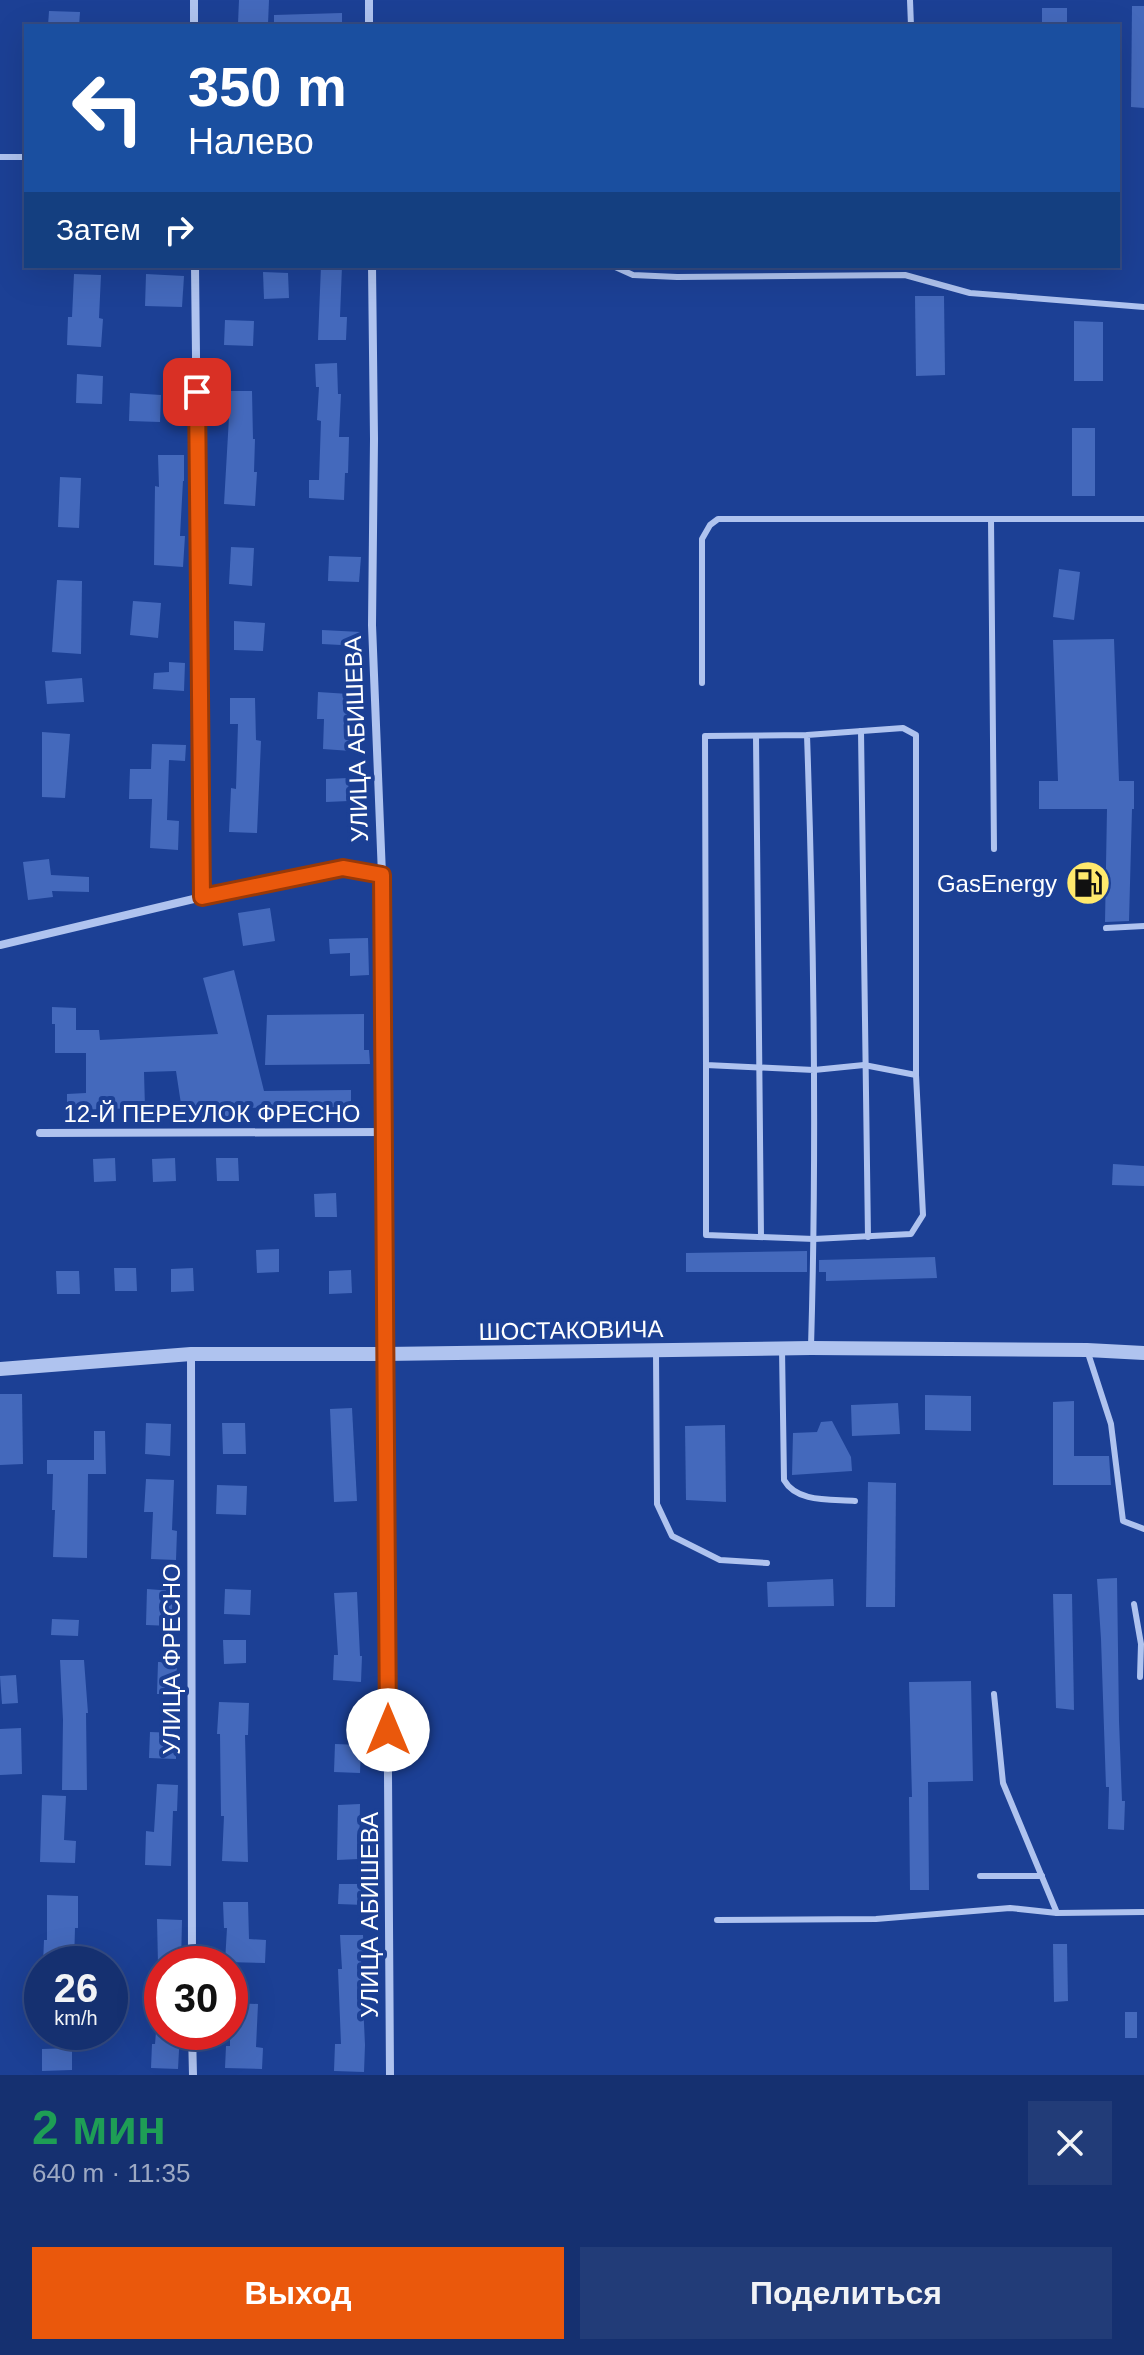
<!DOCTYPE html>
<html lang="ru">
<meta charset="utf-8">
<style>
:root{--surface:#153070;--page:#223c78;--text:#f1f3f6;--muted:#9da9c3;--line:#344b83;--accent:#ea580c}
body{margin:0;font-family:Helvetica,sans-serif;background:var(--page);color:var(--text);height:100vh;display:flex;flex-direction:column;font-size:30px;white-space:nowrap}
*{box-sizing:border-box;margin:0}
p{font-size:26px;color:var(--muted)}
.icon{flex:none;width:44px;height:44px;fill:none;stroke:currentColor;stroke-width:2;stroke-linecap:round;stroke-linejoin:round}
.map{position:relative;height:2075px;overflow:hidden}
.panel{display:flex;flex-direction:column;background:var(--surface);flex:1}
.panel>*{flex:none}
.guide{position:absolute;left:24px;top:24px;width:1096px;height:244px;border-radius:0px;box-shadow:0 8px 32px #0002,0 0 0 2px var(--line);background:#1a4fa0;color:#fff;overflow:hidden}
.speed{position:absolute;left:24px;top:1946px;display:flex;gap:16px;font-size:40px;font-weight:700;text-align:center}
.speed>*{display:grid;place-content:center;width:104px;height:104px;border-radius:50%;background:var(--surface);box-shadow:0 8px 32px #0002,0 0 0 2px var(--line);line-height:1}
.speed small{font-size:20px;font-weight:400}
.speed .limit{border:12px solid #d22;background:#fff;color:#111}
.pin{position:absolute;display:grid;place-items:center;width:68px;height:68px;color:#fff;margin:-34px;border-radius:16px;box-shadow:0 4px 12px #0006}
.me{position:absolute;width:88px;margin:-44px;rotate:0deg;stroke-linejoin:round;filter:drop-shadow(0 0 6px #0008)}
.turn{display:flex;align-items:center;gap:28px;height:168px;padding:0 32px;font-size:36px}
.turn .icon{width:104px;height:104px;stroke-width:2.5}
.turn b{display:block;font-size:56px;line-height:68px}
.then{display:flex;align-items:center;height:76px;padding:0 32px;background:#0003;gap:16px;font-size:30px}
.round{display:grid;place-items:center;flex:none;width:84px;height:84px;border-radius:0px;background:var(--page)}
.headline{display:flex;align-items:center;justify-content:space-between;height:136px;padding:0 32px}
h1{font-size:48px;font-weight:700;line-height:60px;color:#1e9e55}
.action{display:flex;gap:16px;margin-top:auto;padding:16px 32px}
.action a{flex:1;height:92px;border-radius:0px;background:var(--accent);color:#fff;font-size:32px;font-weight:700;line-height:92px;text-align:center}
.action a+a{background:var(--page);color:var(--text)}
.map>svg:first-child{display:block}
.building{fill:#4469bc}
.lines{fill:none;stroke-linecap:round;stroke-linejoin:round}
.service{stroke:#afc3ef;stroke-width:6}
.minor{stroke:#afc3ef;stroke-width:8}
.tertiary{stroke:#afc3ef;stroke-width:14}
.route-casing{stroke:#983908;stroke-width:20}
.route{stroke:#ea580c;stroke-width:14}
.labels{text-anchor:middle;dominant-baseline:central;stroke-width:8;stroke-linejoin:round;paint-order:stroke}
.street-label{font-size:24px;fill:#fff;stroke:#1c4095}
.poi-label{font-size:24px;fill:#fff;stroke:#1c4095;text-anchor:end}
</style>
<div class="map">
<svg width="1144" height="2075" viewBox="0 0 1144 2075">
<rect width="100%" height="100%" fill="#1c4095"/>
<g class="building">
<polygon points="239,0 269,0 268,24 238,24"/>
<polygon points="1132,6 1144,6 1144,108 1131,107"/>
<rect x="1042" y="8" width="25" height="18"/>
<polygon points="49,11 80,12 79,26 48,26"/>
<polygon points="342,13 342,26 274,26 274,15"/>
<polygon points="321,266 342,266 340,317 347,317 346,340 318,340"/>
<polygon points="263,272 288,273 289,298 264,299"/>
<polygon points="74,274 101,275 99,318 103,319 101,347 67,345 68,317 72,317"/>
<polygon points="146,274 184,276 182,307 145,306"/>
<polygon points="915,296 944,296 945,375 916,376"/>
<polygon points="225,320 254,321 253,346 224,345"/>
<polygon points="1074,321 1103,322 1103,381 1074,381"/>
<polygon points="337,363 338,394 341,394 339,437 349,437 348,473 345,473 344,500 309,498 309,480 319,480 321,421 317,420 319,387 316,387 315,364"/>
<polygon points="77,374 103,376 102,404 76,403"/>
<polygon points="227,391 252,391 253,439 255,439 254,472 257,472 255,506 224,504 229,417"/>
<polygon points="130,393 161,395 160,422 129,421"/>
<rect x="1072" y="428" width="23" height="68"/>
<polygon points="158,455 184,455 184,481 183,481 180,536 185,536 183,567 154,565 155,486 159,487"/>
<polygon points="60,477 81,478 79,528 58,527"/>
<polygon points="231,547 254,548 252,586 229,584"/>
<polygon points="329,556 361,557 359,582 328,581"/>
<polygon points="1059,569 1080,572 1074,620 1053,617"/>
<polygon points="57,580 82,581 81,654 52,652"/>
<polygon points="133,601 161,603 158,638 130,635"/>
<polygon points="234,621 265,623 263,651 234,650"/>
<polygon points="322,630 361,632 360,646 322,644"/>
<polygon points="1114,639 1119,781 1134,781 1134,809 1132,809 1129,921 1105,922 1107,809 1039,809 1039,781 1058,781 1053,640"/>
<polygon points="169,662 185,663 184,691 153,689 154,673 169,672"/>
<polygon points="82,678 84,702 47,704 45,681"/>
<polygon points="318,692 349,694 347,721 353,721 351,751 323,749 324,719 317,719"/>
<polygon points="230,698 255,698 256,740 261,741 257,833 229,832 231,788 236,789 238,724 230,724"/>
<polygon points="42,732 70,734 65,798 42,797"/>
<polygon points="152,744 186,745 185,761 169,760 167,820 179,821 178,850 150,848 152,799 129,799 130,769 151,769"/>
<polygon points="348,778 349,801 326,802 326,779"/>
<polygon points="49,859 51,875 89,877 89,892 52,891 53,897 28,900 23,862"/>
<polygon points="270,908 275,941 243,946 238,913"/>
<polygon points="368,938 369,975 350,976 350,953 330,954 329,939"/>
<polygon points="234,970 264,1091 351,1090 351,1107 239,1108 240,1117 187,1124 184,1103 181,1104 176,1071 144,1072 145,1108 67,1110 67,1094 86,1093 86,1053 55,1053 55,1024 52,1024 52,1007 76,1008 76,1030 99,1030 100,1040 218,1034 203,978"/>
<polygon points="364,1014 364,1050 369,1050 370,1064 265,1065 267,1015"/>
<polygon points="115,1158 116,1181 94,1182 93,1159"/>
<polygon points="175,1158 176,1181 153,1182 152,1159"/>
<polygon points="216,1158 238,1158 239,1181 217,1181"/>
<polygon points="1113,1164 1144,1166 1144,1186 1112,1185"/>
<polygon points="336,1193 337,1217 315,1217 314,1194"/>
<polygon points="279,1249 279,1272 257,1273 256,1250"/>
<polygon points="807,1251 807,1272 686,1272 686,1253"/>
<polygon points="935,1257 937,1278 826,1281 826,1272 819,1272 819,1260"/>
<polygon points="114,1268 136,1268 137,1291 115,1291"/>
<polygon points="193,1268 194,1291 171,1292 171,1269"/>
<polygon points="351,1270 352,1293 329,1294 329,1271"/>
<polygon points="56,1271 79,1271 80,1294 57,1294"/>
<polygon points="0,1394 22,1394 23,1464 0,1465"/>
<polygon points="925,1395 971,1396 971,1431 925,1430"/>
<polygon points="1074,1401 1074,1456 1109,1456 1111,1485 1053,1485 1053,1402"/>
<polygon points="898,1403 900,1434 852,1436 851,1405"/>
<polygon points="352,1408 357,1501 334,1502 330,1409"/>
<polygon points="832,1421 851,1457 852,1471 792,1475 793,1433 817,1432 821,1422"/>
<polygon points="146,1423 171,1424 170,1456 145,1454"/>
<polygon points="222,1423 245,1423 246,1454 223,1454"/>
<polygon points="725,1425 726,1502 686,1500 685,1426"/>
<polygon points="94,1431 105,1431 106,1474 88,1474 87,1558 53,1557 55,1510 52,1510 53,1474 47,1474 47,1460 94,1460"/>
<polygon points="146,1479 174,1480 172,1530 177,1531 176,1560 151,1559 153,1512 144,1512"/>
<polygon points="868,1482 896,1483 895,1607 866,1607"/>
<polygon points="217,1485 247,1486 246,1515 216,1514"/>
<polygon points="1117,1578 1119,1721 1122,1801 1125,1801 1124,1830 1108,1829 1109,1787 1106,1787 1101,1639 1097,1579"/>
<polygon points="833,1579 834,1606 768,1607 767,1582"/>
<polygon points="147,1589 173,1591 171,1626 146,1625"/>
<polygon points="225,1589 251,1590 250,1615 224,1614"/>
<polygon points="357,1592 360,1656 362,1656 361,1682 333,1680 334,1655 338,1655 334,1593"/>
<polygon points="1053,1594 1072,1594 1074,1710 1056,1708"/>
<polygon points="52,1619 79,1620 78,1636 51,1635"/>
<polygon points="223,1640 246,1640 246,1663 224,1664"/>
<polygon points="60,1660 84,1660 88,1713 86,1713 87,1790 62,1790 63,1720"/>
<polygon points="158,1662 177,1662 176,1694 157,1694"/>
<polygon points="16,1675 18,1703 2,1704 0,1676"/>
<polygon points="971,1681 973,1781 928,1782 929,1890 910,1890 909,1797 912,1797 909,1682"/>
<polygon points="219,1702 249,1703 248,1735 245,1735 248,1862 222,1861 224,1816 221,1816 220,1734 217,1734"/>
<polygon points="21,1728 22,1774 0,1775 0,1729"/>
<polygon points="150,1732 176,1733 176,1759 149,1758"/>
<polygon points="335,1744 361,1745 360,1773 334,1772"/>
<polygon points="157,1784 178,1785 177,1811 173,1811 171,1866 145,1865 146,1831 154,1832"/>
<polygon points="42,1795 66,1796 64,1840 76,1841 75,1863 40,1862"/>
<polygon points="360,1804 359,1859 337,1860 338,1805"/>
<polygon points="339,1884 365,1884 364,1905 338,1904"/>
<polygon points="47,1895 78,1896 78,1928 75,1928 74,1964 43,1964 44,1940 47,1940"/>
<polygon points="223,1902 248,1902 249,1939 266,1940 265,1963 225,1962 227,1928 224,1928"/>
<polygon points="157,1919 182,1920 181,1964 158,1964"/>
<polygon points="340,1935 363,1935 364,1958 361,1958 365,2045 364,2072 334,2071 335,2044 341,2044 338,1969 342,1969"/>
<polygon points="1053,1944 1067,1944 1068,2001 1054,2002"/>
<polygon points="230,2003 258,2004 256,2047 263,2048 262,2069 225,2068 226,2046 230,2046"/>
<rect x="1125" y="2012" width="12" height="26"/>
<polygon points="156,2032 180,2032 178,2069 151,2068 152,2044 155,2044"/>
<polygon points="72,2048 72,2070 42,2071 42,2049"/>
</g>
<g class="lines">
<g class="service">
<polyline points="910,0 911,26"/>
<polyline points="0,157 26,157"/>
<polyline points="613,266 633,275 677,277 905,275 970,293 1144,307"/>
<polyline points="991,519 994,849"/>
<polyline points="702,683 702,539 710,525 718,519 1144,519"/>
<polyline points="861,731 868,1237"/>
<path d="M807,735L903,728L916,735V1075L864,1065L814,1070L706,1065L705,736L807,735C814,939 817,1143 811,1347"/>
<polyline points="756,736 761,1237"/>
<polyline points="1106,928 1144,926"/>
<polyline points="706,1065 706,1235 814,1239 911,1234 923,1215 916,1075"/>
<path d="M782,1349L784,1480C797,1503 831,1499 855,1501"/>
<polyline points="1087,1350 1111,1424 1123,1521 1144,1529"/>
<polyline points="656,1352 657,1504 672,1536 720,1560 767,1563"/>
<polyline points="1134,1604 1141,1644 1140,1677"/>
<polyline points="994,1694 1003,1783 1057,1913"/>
<polyline points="980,1876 1042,1876"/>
<polyline points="717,1920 876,1919 1010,1908 1057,1913 1144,1912"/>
</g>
<g class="minor">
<polyline points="369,0 369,26"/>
<polyline points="194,26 194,0"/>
<polyline points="195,266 202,897"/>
<polyline points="372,266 374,439 372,625 382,875 390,2075"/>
<polyline points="0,945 202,897 343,868 382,875"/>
<polyline points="40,1133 383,1132"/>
<polyline points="191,1354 192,1964"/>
<polyline points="192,2032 193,2075"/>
</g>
<polyline class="tertiary" points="0,1369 191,1354 385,1354 811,1348 1087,1350 1144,1353"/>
</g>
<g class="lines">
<g class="route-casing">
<polyline id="route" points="197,392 202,897 343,868 382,875 388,1730"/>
</g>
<use href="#route" class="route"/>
</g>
<defs>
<g id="fuel-disc" transform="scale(2.3)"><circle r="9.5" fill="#ffe96d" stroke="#1c4095"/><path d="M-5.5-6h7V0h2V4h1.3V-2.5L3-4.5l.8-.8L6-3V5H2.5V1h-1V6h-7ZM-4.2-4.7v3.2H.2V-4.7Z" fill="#111"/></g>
</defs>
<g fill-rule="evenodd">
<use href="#fuel-disc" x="1088" y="883"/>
</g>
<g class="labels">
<g class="street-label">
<text transform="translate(356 739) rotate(-92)">УЛИЦА АБИШЕВА</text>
<text x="212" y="1113">12-Й ПЕРЕУЛОК ФРЕСНО</text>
<text transform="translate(571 1330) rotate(-1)">ШОСТАКОВИЧА</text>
<text transform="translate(171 1659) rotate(-90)">УЛИЦА ФРЕСНО</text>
<text transform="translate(369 1915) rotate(-90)">УЛИЦА АБИШЕВА</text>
</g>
<g class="poi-label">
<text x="1057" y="883">GasEnergy</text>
</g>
</g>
</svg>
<div class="speed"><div>26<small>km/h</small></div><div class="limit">30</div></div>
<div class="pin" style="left:197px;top:392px;background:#d93025"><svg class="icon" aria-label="arrive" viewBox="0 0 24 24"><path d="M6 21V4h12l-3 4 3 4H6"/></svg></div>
<svg class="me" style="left:388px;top:1730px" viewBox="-20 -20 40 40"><circle r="19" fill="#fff"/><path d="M0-13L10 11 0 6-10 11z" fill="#ea580c"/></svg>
<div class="guide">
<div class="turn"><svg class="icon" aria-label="left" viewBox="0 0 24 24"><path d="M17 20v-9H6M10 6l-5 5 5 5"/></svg><div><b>350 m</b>Налево</div></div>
<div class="then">Затем<svg class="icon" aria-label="right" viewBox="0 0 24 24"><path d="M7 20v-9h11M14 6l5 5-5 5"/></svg></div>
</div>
</div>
<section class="panel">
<div class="headline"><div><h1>2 мин</h1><p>640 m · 11:35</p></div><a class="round"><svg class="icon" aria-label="close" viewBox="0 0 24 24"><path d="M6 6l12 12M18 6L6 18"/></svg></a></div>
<div class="action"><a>Выход</a><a>Поделиться</a></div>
</section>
